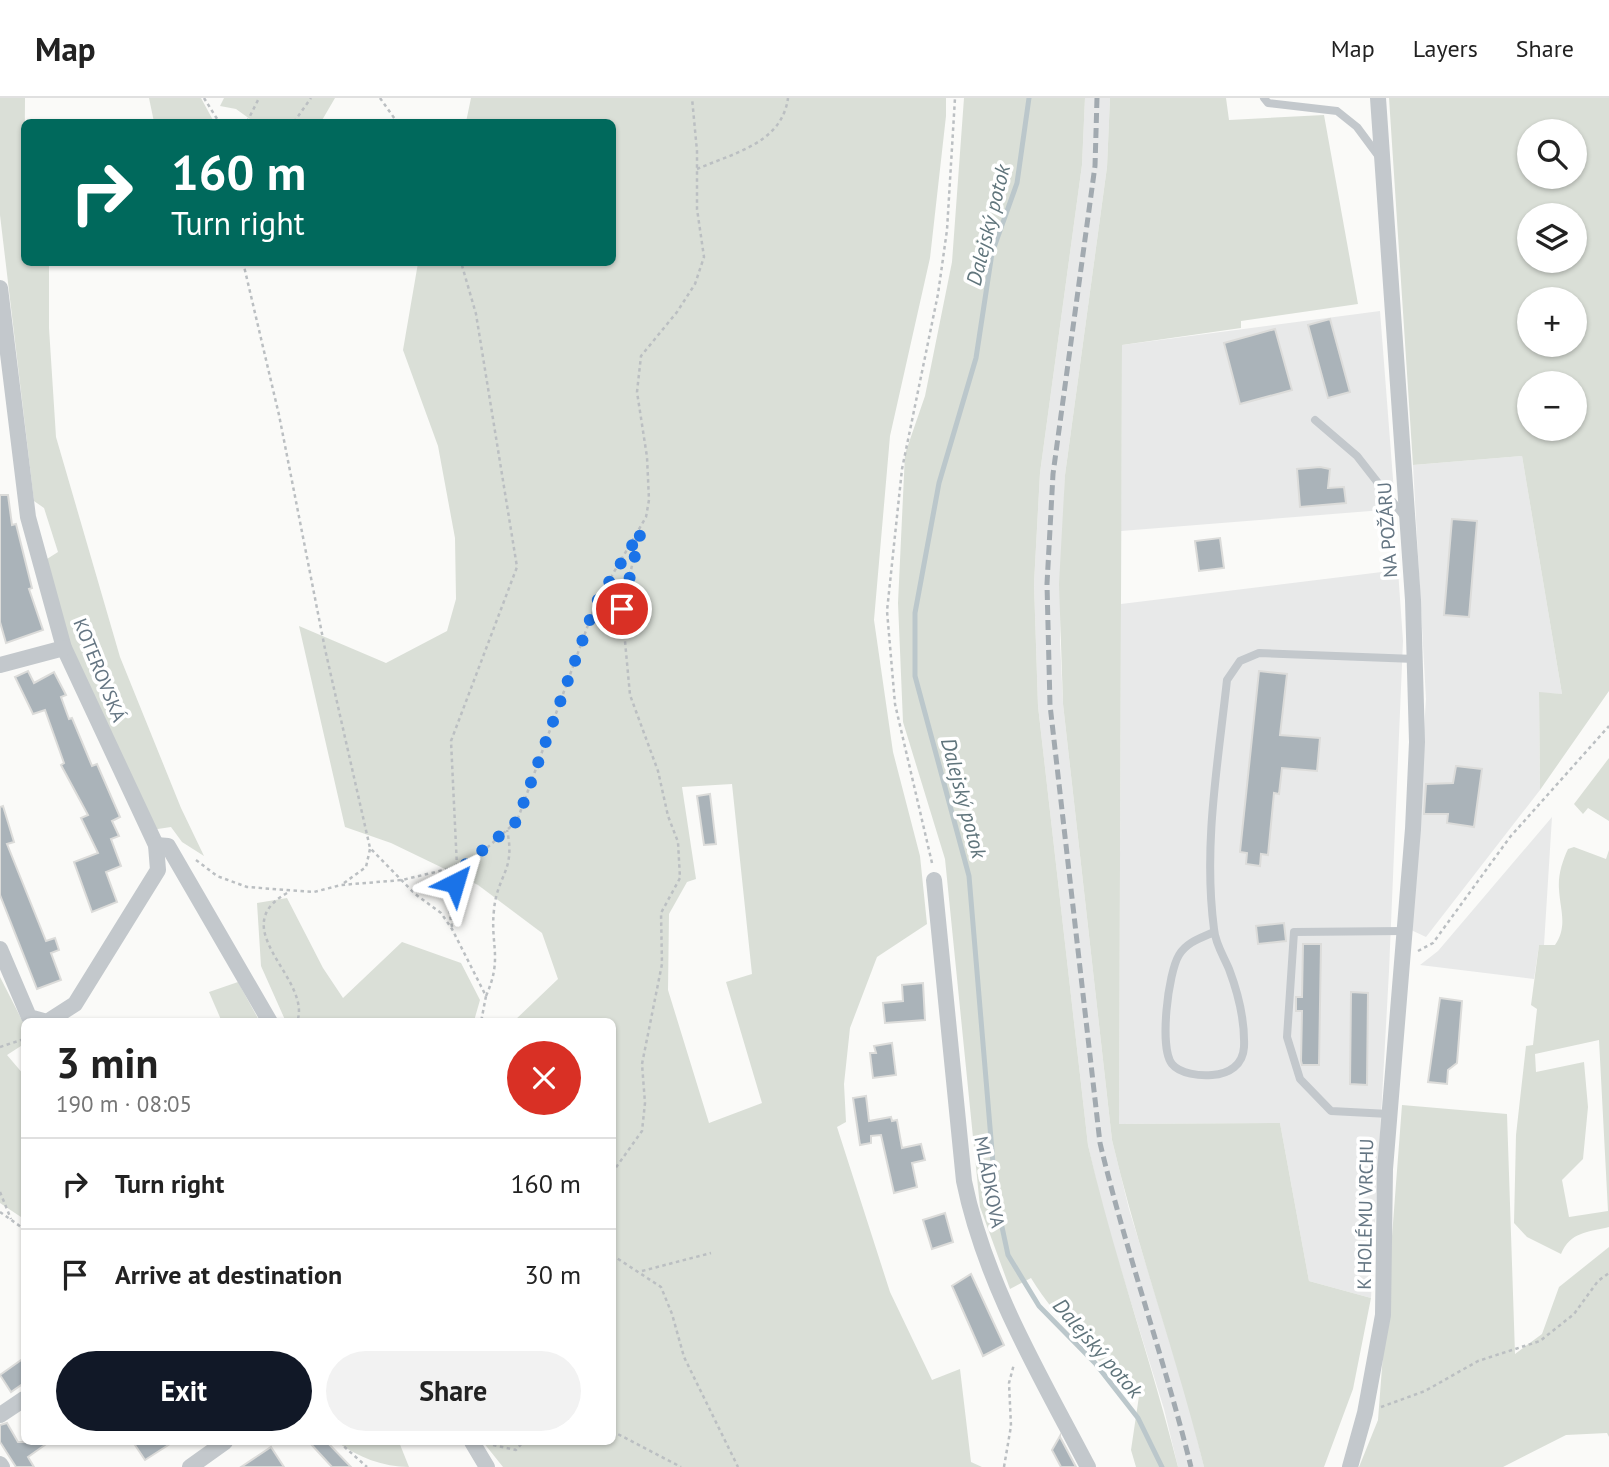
<!DOCTYPE html>
<meta charset="utf-8">
<style>
:root{--surface:#fff;--page:#f2f2f2;--text:#222;--muted:#767676;--line:#e0e0e0;--accent:#111827}
body{margin:0;font-family:"PT Sans",sans-serif;background:var(--page);color:var(--text);height:100vh;display:flex;flex-direction:column;font-size:26px;white-space:nowrap}
*{box-sizing:border-box;margin:0}
p{font-size:23px;color:var(--muted)}
.icon{flex:none;width:38px;height:38px;fill:none;stroke:currentColor;stroke-width:2;stroke-linecap:round;stroke-linejoin:round}
.map{position:relative;flex:1;overflow:hidden}
.details{position:absolute;left:21px;top:920px;width:595px;height:427px;display:flex;flex-direction:column;background:var(--surface);border-radius:10px;box-shadow:0 2px 5px #0004}
.details>*{flex:none}
.top-card{position:absolute;left:21px;top:21px;width:595px;height:147px;border-radius:10px;box-shadow:0 2px 5px #0004;background:#00695c;color:#fff;overflow:hidden}
.fabs{position:absolute;left:1517px;top:21px;display:grid;gap:14px}
.fabs a{display:grid;place-items:center;width:70px;height:70px;border-radius:50%;background:var(--surface);box-shadow:0 2px 5px #0004;font-size:35px}
.pin{position:absolute;display:grid;place-items:center;width:60px;height:60px;color:#fff;margin:-30px;border:4px solid #fff;border-radius:50%;box-shadow:0 2px 7px #0007}
.me{position:absolute;width:77px;margin:-38px;rotate:40deg;stroke-linejoin:round;filter:drop-shadow(0 0 5px #0008)}
.turn{display:flex;align-items:center;gap:24px;height:147px;padding:0 35px;font-size:32px}
.turn .icon{width:91px;height:91px;stroke-width:2.5}
.turn b{display:block;font-size:49px;line-height:60px}
.round{display:grid;place-items:center;flex:none;width:74px;height:74px;border-radius:37px;background:var(--page)}
.head{display:flex;align-items:center;justify-content:space-between;height:119px;padding:0 35px}
h1{font-size:42px;font-weight:600;line-height:52px}
.action{display:flex;gap:14px;margin-top:auto;padding:14px 35px}
.action a{flex:1;height:80px;border-radius:42px;background:var(--accent);color:#fff;font-size:28px;font-weight:600;line-height:80px;text-align:center}
.action a+a{background:var(--page);color:var(--text)}
ul{padding:0;list-style:none}
li{display:flex;align-items:center;gap:21px;height:91px;padding:0 35px;border-top:2px solid var(--line)}
li div{flex:1}
li b{display:block;font-size:26px}
li em{font-style:normal}
header{display:flex;align-items:center;gap:42px;box-sizing:border-box;height:98px;padding:0 35px;background:var(--surface);border-bottom:2px solid var(--line)}
header strong{font-size:33px}
nav{display:flex;gap:38px;margin-inline-start:auto;font-size:24px}
.map>svg:first-child{display:block}
.built{fill:#e8e9e9}
.green{fill:#dadfd7;fill-rule:evenodd}
.lines{fill:none;stroke-linecap:round;stroke-linejoin:round}
.stream{stroke:#bbc7cb;stroke-width:5}
.building{fill:#aab3b9;stroke:#dcdcda;stroke-width:2}
.path{stroke:#bbbfc2;stroke-width:2.5;stroke-dasharray:3.5 3.5;stroke-linecap:butt}
.service{stroke:#c3c8cc;stroke-width:8}
.minor{stroke:#c3c8cc;stroke-width:16}
.rail{stroke:#a2aab0;stroke-width:5;stroke-dasharray:10 5;stroke-linecap:butt}
.route{stroke:#1a73e8;stroke-width:12;stroke-dasharray:0 21.6}
.labels{text-anchor:middle;dominant-baseline:central;stroke-width:7;stroke-linejoin:round;paint-order:stroke}
.street-label{font-size:19px;fill:#657683;stroke:#fff}
.water-label{font-size:21px;font-style:italic;fill:#60757c;stroke:#fff}
</style>
<header>
<strong>Map</strong>
<nav><a>Map</a><a>Layers</a><a>Share</a></nav>
</header>
<div class="map">
<svg width="1609" height="1369" viewBox="0 0 1609 1369">
<rect width="100%" height="100%" fill="#fafaf8"/>
<g class="built">
<polygon points="1085,0 1110,0 1107,69 1065,377 1060,542 1063,606 1112,1042 1129,1111 1188,1304 1204,1369 1178,1369 1164,1311 1104,1117 1088,1047 1038,608 1034,486 1040,375 1082,67"/>
<polygon points="1380,213 1394,394 1383,412 1121,433 1122,247"/>
<polygon points="1522,358 1562,596 1539,595 1540,692 1426,839 1411,832 1426,601 1413,367"/>
<polygon points="1398,472 1403,543 1389,873 1371,1200 1309,1183 1280,1025 1119,1026 1121,506"/>
<polygon points="1552,719 1544,847 1539,847 1534,881 1420,867 1438,853"/>
</g>
<g class="green">
<polygon points="0,0 25,0 24,164 49,165 49,230 56,339 120,559 181,710 204,758 182,744 171,729 151,732 73,556 47,461 58,454 44,410 34,403 0,117"/>
<polygon points="149,0 201,0 214,24 154,24"/>
<polygon points="224,0 335,0 321,24 254,24 236,11 220,8"/>
<path d="M471,0H946V18L930,160L890,338L874,522L893,654L920,758L927,826L877,859L850,930L844,986L846,1024L837,1029L890,1194L932,1282L960,1271L971,1364L982,1369H503L483,1344H612V924H513L558,881L542,835L478,787L391,745L345,729L299,528L386,565L447,533L456,501L455,440L438,348L403,252L418,165L612,164V24H466ZM732,686L752,876L726,884L762,1005L709,1025L668,892L669,816L687,784L696,781L682,689Z"/>
<path d="M964,0H1085L1082,67L1040,375L1034,486L1038,608L1088,1047C1113,1156 1151,1261 1178,1369H1136L1131,1352L1139,1298L1132,1299C1098,1260 1058,1224 1031,1180L1010,1191L980,1109L945,761L903,624L898,505L905,356L925,298L952,164Z"/>
<path d="M1110,0H1226L1229,22L1324,17L1358,206L1241,223V230L1122,247L1119,1026L1280,1025L1309,1183L1371,1200L1353,1291L1324,1369H1204C1177,1259 1138,1153 1112,1042L1063,606L1059,486L1065,377L1107,69Z"/>
<path d="M1389,0H1609V593L1540,692L1539,594L1562,596L1522,358L1413,367ZM1530,33H1575V79H1530ZM1530,117H1575V163H1530ZM1530,201H1575V247H1530ZM1530,285H1575V331H1530Z"/>
<polygon points="1609,660 1609,723 1588,710 1583,716 1574,706"/>
<path d="M1574,749L1606,761L1609,752V1129C1588,1134 1570,1134 1561,1156L1527,1139L1514,1125L1516,1037L1526,948L1533,947L1537,911L1531,907L1539,847H1555C1568,828 1560,812 1559,791C1558,777 1562,764 1568,751ZM1599,942L1608,1113L1569,1119L1562,1082L1583,1061L1588,1009L1584,964L1536,974L1535,956Z"/>
<polygon points="287,800 323,870 343,900 402,844 461,865 480,902 474,923 478,924 286,924 261,868 257,805"/>
<polygon points="0,879 24,926 24,946 7,957 24,977 24,1121 0,1105"/>
<polygon points="238,884 260,924 222,924 209,894"/>
<polygon points="1402,1007 1507,1016 1515,1256 1542,1236 1559,1189 1609,1149 1609,1339 1607,1335 1566,1337 1503,1369 1359,1369 1378,1322"/>
<path d="M337,1344H399L409,1369C383,1369 358,1359 337,1344Z"/>
</g>
<g class="lines">
<polyline class="stream" points="1029,0 1017,85 992,155 976,260 939,385 915,515 915,578 969,778 996,1101 1008,1157 1039,1208 1095,1265 1138,1320 1162,1369"/>
</g>
<g class="building">
<polygon points="1330,221 1350,294 1328,300 1308,227"/>
<polygon points="1275,231 1292,292 1240,306 1224,245"/>
<polygon points="1320,369 1330,371 1328,390 1344,389 1346,405 1300,409 1297,371"/>
<polygon points="0,397 8,397 12,427 16,426 32,490 29,491 43,532 6,545 0,524"/>
<polygon points="1452,421 1477,423 1469,519 1444,517"/>
<polygon points="1220,440 1224,470 1199,473 1195,443"/>
<polygon points="28,573 34,585 54,574 66,597 61,599 69,621 72,620 92,668 97,666 120,719 112,723 119,738 111,741 121,768 106,774 117,804 92,814 74,764 98,755 81,720 88,717 61,667 64,665 45,612 33,616 15,579"/>
<polygon points="1259,573 1287,576 1280,637 1320,640 1317,673 1282,670 1279,696 1274,695 1268,757 1261,756 1260,768 1246,766 1247,755 1240,754"/>
<polygon points="1456,668 1482,671 1474,729 1447,725 1448,716 1424,716 1426,686 1453,685"/>
<polygon points="710,696 716,746 704,747 697,698"/>
<polygon points="3,708 14,744 7,746 40,828 46,843 55,840 59,852 51,855 61,882 37,891 0,797 0,709"/>
<polygon points="1284,825 1286,843 1258,846 1256,828"/>
<polygon points="1303,846 1321,846 1319,967 1302,967 1301,963 1302,913 1296,913 1296,899 1302,899"/>
<polygon points="923,885 925,922 885,925 883,905 903,903 902,887"/>
<polygon points="1351,894 1368,895 1367,987 1350,986"/>
<polygon points="1440,900 1462,903 1457,965 1448,972 1447,986 1428,984"/>
<polygon points="892,945 896,977 873,980 870,955 876,955 874,948"/>
<polygon points="866,998 869,1023 891,1019 892,1023 897,1022 902,1050 921,1046 925,1062 912,1065 917,1089 894,1095 881,1037 871,1038 871,1045 860,1047 853,1000"/>
<polygon points="945,1115 953,1144 932,1151 923,1122"/>
<polygon points="971,1176 1004,1247 983,1258 952,1188"/>
<polygon points="24,1260 24,1285 11,1294 0,1277"/>
<polygon points="7,1325 18,1344 49,1344 28,1359 34,1369 16,1369 0,1344 0,1327"/>
<polygon points="1060,1338 1060,1339 1076,1369 1061,1369 1052,1352"/>
<polygon points="133,1344 173,1344 145,1362"/>
<polygon points="309,1344 327,1344 351,1369 332,1369"/>
<polygon points="271,1349 284,1369 241,1369"/>
</g>
<g class="lines">
<g class="path">
<polyline points="204,0 219,24"/>
<polyline points="380,0 397,24"/>
<polyline points="247,24 259,0"/>
<polyline points="294,24 311,0"/>
<path d="M697,71C734,55 782,45 788,0"/>
<polyline points="243,164 279,317 325,551 370,750 415,796 441,815 452,831 486,898 481,924"/>
<polyline points="196,762 217,778 247,789 314,794 341,787 402,782 469,766 517,723 596,505 646,419 649,402 647,359 637,294 641,258 677,214 695,186 704,159 697,111 697,53 692,0"/>
<polyline points="932,765 895,606 887,513 902,371 938,196 947,132 955,0"/>
<polyline points="457,769 451,643 517,469 476,216 461,164"/>
<polyline points="344,785 366,769 370,751"/>
<path d="M287,795C223,831 313,881 297,924"/>
<polyline points="452,829 448,806 465,767"/>
<polyline points="1418,853 1433,845 1510,739 1609,628"/>
<path d="M486,898C503,860 490,847 494,812C497,777 516,773 507,732"/>
<polyline points="313,924 345,924"/>
<polyline points="0,949 24,941"/>
<polyline points="612,1075 642,1033 645,1005 642,966 662,866 661,815 680,780 678,744 668,718 658,673 630,597 622,511 639,437"/>
<polyline points="0,1094 11,1121"/>
<polyline points="0,1114 24,1131"/>
<polyline points="612,1157 661,1189 672,1216 684,1259 738,1369"/>
<polyline points="642,1173 711,1155"/>
<polyline points="1381,1309 1425,1293 1478,1263 1540,1243 1574,1216 1598,1183 1609,1175"/>
<polyline points="612,1333 681,1369"/>
<polyline points="339,1344 367,1369"/>
<polyline points="493,1347 516,1352 523,1344"/>
<polyline points="1004,1369 1011,1328 1009,1285 1014,1266"/>
</g>
<g class="service">
<polyline points="1264,0 1268,5 1337,13 1357,29 1380,60"/>
<polyline points="1315,322 1357,358 1407,422"/>
<path d="M1214,834C1201,840 1187,844 1179,857C1168,875 1159,950 1172,966C1180,976 1200,978 1212,977C1229,976 1243,967 1244,949C1245,924 1238,895 1229,871C1224,859 1215,845 1214,831C1203,748 1218,665 1227,582L1240,563L1259,555L1415,561"/>
<polyline points="1389,1016 1331,1013 1300,981 1287,939 1294,834 1403,833"/>
</g>
<g class="minor">
<polyline points="0,190 28,419 64,550 156,747 158,772 75,906 47,924 29,919 0,851"/>
<polyline points="0,567 64,550"/>
<polyline points="156,747 168,748 270,924"/>
<path d="M934,782L964,1083C985,1186 1040,1277 1088,1369"/>
<polyline points="0,1317 24,1301"/>
<polyline points="472,1344 487,1369"/>
<polyline points="0,1366 2,1369"/>
<polyline points="190,1369 225,1344"/>
<polyline points="1350,1369 1365,1315 1383,1217 1385,1071 1413,731 1417,644 1413,502 1378,0"/>
</g>
<path class="rail" d="M1097,0L1095,68L1053,376L1047,486L1050,607L1100,1045C1126,1154 1164,1260 1191,1369"/>
</g>
<g class="lines">
<polyline class="route" points="455,785 465,767 517,723 596,505 641,433 622,511"/>
</g>
<g class="labels">
<g class="street-label">
<text transform="translate(1387 432) rotate(-94)">NA POŽÁRU</text>
<text transform="translate(100 572) rotate(68)">KOTEROVSKÁ</text>
<text transform="translate(990 1084) rotate(79)">MLÁDKOVA</text>
<text transform="translate(1365 1116) rotate(-89)">K HOLÉMU VRCHU</text>
</g>
<g class="water-label">
<text transform="translate(988 127) rotate(-76)">Dalejský potok</text>
<text transform="translate(964 700) rotate(75)">Dalejský potok</text>
<text transform="translate(1098 1250) rotate(49)">Dalejský potok</text>
</g>
</g>
</svg>
<div class="fabs">
<a><svg class="icon" aria-label="search" viewBox="0 0 24 24"><circle cx="10" cy="10" r="6"/><path d="M15 15l6 6"/></svg></a>
<a><svg class="icon" aria-label="layers" viewBox="0 0 24 24"><path d="M12 4l9 5-9 5-9-5zM3 14l9 5 9-5"/></svg></a>
<a>+</a>
<a>−</a>
</div>
<div class="pin" style="left:622px;top:511px;background:#d93025"><svg class="icon" aria-label="arrive" viewBox="0 0 24 24"><path d="M6 21V4h12l-3 4 3 4H6"/></svg></div>
<svg class="me" style="left:455px;top:785px" viewBox="-20 -20 40 40"><path d="M0-17L14 15 0 8-14 15z" fill="#1a73e8" stroke="#fff" stroke-width="4"/></svg>
<div class="top-card">
<div class="turn"><svg class="icon" aria-label="right" viewBox="0 0 24 24"><path d="M7 20v-9h11M14 6l5 5-5 5"/></svg><div><b>160 m</b>Turn right</div></div>
</div>
<section class="details">
<div class="head"><div><h1>3 min</h1><p>190 m · 08:05</p></div><a class="round" style="background:#d93025;color:#fff"><svg class="icon" aria-label="close" viewBox="0 0 24 24"><path d="M6 6l12 12M18 6L6 18"/></svg></a></div>
<ul>
<li><svg class="icon" aria-label="right" viewBox="0 0 24 24"><path d="M7 20v-9h11M14 6l5 5-5 5"/></svg><div><b>Turn right</b></div><em>160 m</em></li>
<li><svg class="icon" aria-label="arrive" viewBox="0 0 24 24"><path d="M6 21V4h12l-3 4 3 4H6"/></svg><div><b>Arrive at destination</b></div><em>30 m</em></li>
</ul>
<div class="action"><a>Exit</a><a>Share</a></div>
</section>
</div>
